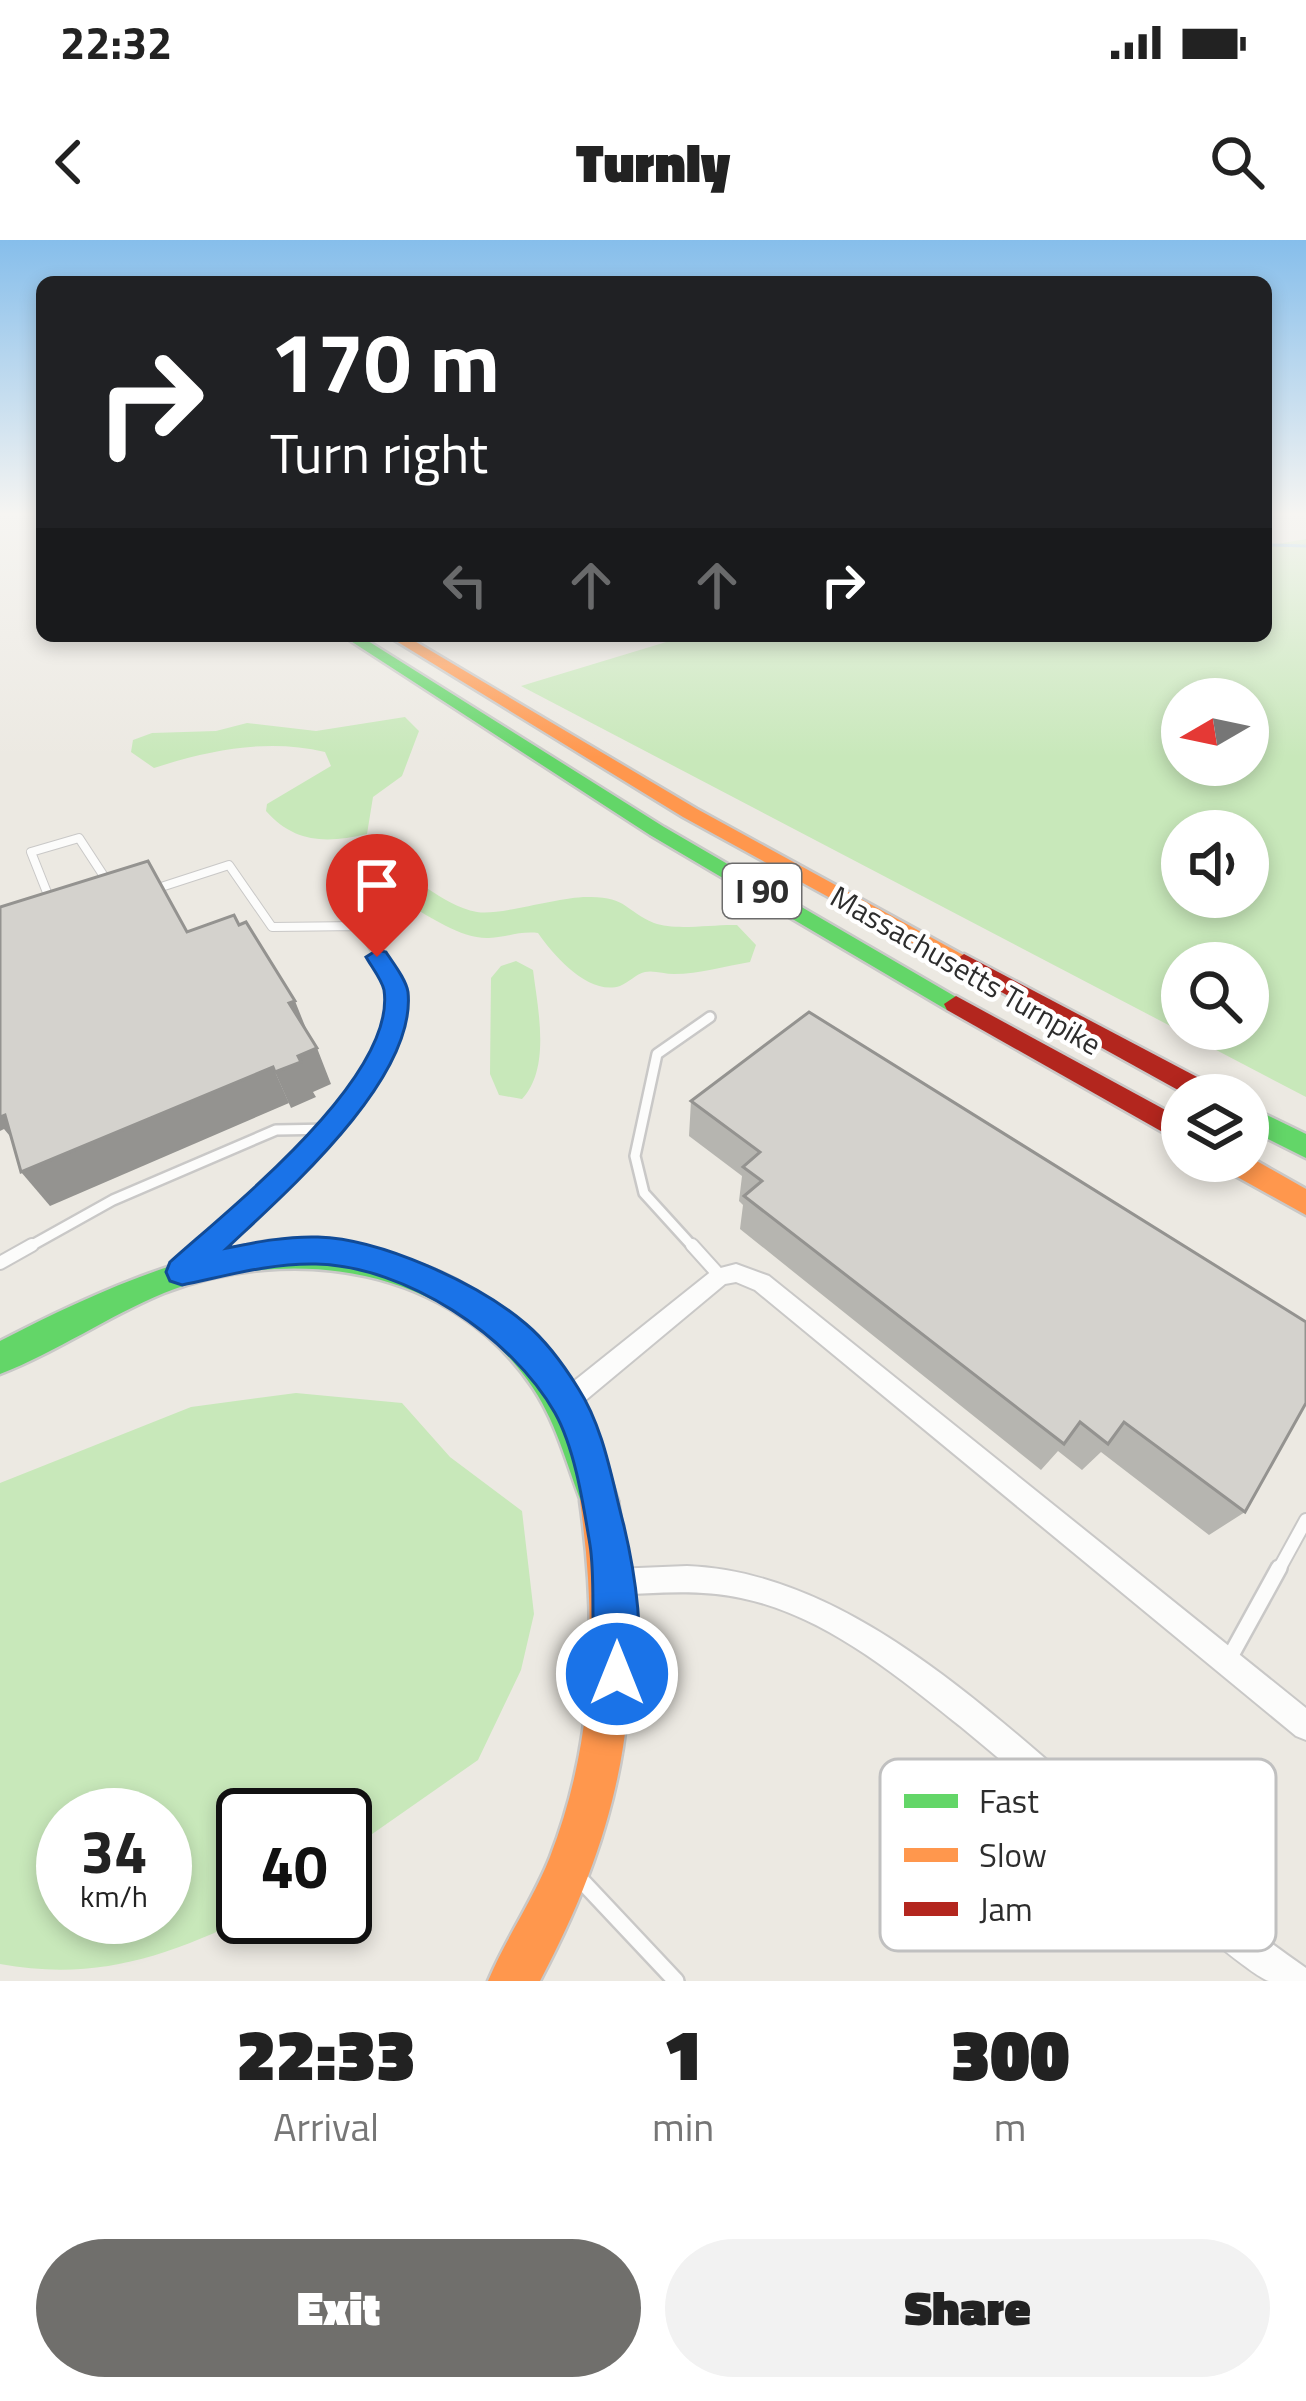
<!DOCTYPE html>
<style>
:root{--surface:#fff;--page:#f2f2f2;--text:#222;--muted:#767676;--accent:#706f6c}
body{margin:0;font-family:"Titillium Web",sans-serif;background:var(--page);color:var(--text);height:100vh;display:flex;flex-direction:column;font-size:45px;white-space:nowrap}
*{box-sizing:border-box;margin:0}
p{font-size:39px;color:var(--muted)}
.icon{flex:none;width:66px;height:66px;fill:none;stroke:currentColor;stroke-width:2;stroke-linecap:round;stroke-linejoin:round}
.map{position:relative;height:1741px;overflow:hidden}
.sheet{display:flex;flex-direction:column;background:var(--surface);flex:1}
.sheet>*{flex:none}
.hud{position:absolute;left:36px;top:36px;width:1236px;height:366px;border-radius:18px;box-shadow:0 6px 18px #0003;background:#202124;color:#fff;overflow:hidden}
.needle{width:78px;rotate:261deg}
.fabs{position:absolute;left:1161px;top:438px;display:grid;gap:24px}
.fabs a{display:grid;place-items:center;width:108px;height:108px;border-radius:50%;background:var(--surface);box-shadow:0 6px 18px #0003;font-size:60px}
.speed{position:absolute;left:36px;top:1548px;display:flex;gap:24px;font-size:60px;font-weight:700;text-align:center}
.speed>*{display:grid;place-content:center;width:156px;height:156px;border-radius:50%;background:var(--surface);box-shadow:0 6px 18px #0003;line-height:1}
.speed small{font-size:30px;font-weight:400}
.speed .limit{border:6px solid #111;border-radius:18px;background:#fff;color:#111}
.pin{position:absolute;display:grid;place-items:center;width:102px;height:102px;color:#fff;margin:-123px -51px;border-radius:50% 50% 50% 0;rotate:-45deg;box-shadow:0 0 12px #0007}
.pin .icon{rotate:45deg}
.me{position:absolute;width:132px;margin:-66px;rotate:0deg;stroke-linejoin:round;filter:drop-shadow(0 0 9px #0008)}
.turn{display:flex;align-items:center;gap:42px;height:252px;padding:0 36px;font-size:54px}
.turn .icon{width:156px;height:156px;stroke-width:2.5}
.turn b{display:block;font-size:84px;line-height:102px}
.lanes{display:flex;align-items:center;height:114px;padding:0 36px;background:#0003;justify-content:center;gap:60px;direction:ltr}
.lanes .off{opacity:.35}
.eta{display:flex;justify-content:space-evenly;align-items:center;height:204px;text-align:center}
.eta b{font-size:72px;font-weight:800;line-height:84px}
.primary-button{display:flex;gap:24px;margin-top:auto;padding:24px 36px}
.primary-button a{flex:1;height:138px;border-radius:72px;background:var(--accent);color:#fff;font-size:48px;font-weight:800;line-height:138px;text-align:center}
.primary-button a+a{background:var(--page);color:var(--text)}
.status{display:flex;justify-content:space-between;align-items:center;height:84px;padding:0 60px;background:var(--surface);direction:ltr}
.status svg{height:33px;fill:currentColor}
header{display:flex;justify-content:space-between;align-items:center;height:156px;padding:0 36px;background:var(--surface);font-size:54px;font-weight:800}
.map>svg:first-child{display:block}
.green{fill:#c8e8ba;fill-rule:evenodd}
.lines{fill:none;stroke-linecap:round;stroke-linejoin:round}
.stream{stroke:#94ccef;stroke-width:3}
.lane-far3-casing{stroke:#c9c8c7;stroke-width:10}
.lane-far2-casing{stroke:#c9c8c7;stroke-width:14}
.lane-far1-casing{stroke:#c9c8c7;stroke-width:16}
.lane-casing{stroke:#c9c8c7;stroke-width:20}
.street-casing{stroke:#c9c8c7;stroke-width:4}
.fast-casing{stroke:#c9c8c7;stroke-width:5}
.slow-casing{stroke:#c9c8c7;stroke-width:5}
.jam-casing{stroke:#c9c8c7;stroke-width:5}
.lane-far3{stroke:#fcfcfb;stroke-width:8}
.lane-far2{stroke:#fcfcfb;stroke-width:9}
.lane-far1{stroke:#fcfcfb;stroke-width:12}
.lane{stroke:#fcfcfb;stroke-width:15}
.street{fill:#fcfcfb;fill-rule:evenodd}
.fast{fill:#63d668;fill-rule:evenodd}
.slow{fill:#ff974d;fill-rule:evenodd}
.jam{fill:#b3261e;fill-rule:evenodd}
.wall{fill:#b6b5b0}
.shaded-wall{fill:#949390}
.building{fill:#d4d2cd;stroke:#949390;stroke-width:3}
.route{fill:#1a73e8;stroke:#114b97;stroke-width:3}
.labels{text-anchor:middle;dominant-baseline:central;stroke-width:9;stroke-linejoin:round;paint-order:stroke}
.far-street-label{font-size:30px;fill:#2d2d2d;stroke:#fff}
.shield{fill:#fff;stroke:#6c6c6c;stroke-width:3}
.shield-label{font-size:33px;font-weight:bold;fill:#2d2d2d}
.key{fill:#fff;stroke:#c0c0c0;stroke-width:3}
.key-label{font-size:33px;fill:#2d2d2d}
</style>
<div class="status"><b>22:32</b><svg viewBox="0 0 49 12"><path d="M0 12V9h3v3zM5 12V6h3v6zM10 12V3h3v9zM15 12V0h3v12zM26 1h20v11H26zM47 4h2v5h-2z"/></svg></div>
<header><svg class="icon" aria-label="back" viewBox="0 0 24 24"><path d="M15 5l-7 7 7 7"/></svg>Turnly<svg class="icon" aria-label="search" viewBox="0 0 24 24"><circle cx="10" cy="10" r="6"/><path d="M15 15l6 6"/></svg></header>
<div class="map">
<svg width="1306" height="1741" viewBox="0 0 1306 1741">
<rect width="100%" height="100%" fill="#ece9e2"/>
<g class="green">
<path d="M1306,299V857L521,446L686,396H1266V306ZM1248,459V525H1182V459ZM1248,591V657H1182V591ZM1248,723V789H1182V723Z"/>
<path d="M405,477L419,491L402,536L373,557L367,594C328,603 295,604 266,571L267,564L331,526L325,512C268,498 209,510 154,528L131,512L133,500L152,493L216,491L247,483L316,491Z"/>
<path d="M378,625C415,632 440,665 477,672C500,676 557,657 587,657C627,656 625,671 654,683C675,691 714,684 737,685L756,705L750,722C726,726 699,734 674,734C665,734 653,730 645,732C636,734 628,743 620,746C589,756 554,716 538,693C520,691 507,697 489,698C461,699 431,677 407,664C381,670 372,668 351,651V637Z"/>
<path d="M516,721L533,730C538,770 551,828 522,859L499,855L490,834L491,738L501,726Z"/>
<path d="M296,1153L402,1163L450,1217L522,1271L534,1374L521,1430L478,1520L345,1613V1575H243V1677H248C165,1718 93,1741 0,1724V1243L191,1167ZM63,1575H165V1677H63Z"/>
</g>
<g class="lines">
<polyline class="stream" points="1266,305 1306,306"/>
<g class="lane-far3-casing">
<g id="lane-far3">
<polyline points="155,649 229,625 272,687 359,686 390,734 396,754"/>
<polyline points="50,660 31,612 79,598 109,644"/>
</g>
</g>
<g class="lane-far2-casing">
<g id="lane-far2">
<polyline points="27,1008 113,960 276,890 334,889"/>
<path d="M207,1008C283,939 388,860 396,751"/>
<polyline points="694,1008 644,953 635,916 657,814 710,777"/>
</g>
</g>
<g class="lane-far1-casing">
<g id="lane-far1">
<polyline points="692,1005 720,1036"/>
<polyline points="0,1023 32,1005"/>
<polyline points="190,1024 211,1005"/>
<polyline points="1278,1331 1306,1280"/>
</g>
</g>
<g class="lane-casing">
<g id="lane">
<polyline points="1230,1417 1279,1328"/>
<polyline points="581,1640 676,1741"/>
</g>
</g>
<g class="street-casing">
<g id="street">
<polygon points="736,1024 769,1036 1306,1468 1306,1500 1296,1496 755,1050 736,1042 725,1044 575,1169 567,1172 559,1169 556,1161 559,1153 713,1030"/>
<path d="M687,1326C848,1332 989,1472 1105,1570C1170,1625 1236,1679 1306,1728V1741C1295,1741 1280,1741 1269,1741C1252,1736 1186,1678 1168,1664C1098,1605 1031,1544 960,1486C896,1435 824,1375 741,1358C700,1349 656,1353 614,1355L605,1351L601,1342L605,1333L614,1329Z"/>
</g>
</g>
<g class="fast-casing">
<g id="fast">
<polygon points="343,396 360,396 664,587 968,764 965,770 947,770 650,595"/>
<polygon points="1248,866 1306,894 1306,918 1248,889"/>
<path d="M269,1001C460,1001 561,1081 618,1261L612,1274L599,1280L586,1274C568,1231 559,1187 533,1148C452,1027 293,1003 164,1053C108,1076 57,1112 0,1134V1101C87,1056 171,1018 269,1001Z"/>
</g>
</g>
<g class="slow-casing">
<g id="slow">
<polygon points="388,396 406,396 697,569 976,722 964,730 956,727 683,577"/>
<polygon points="1248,916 1306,949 1306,975 1223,929 1219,921 1248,921"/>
<path d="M599,1242L612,1248L618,1261C647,1446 628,1575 540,1741H488C506,1698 533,1660 550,1617C595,1501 597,1383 580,1261L586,1248Z"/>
</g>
</g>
<g class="jam-casing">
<g id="jam">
<polygon points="964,714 1218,848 1222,855 1187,855 956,727 952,722"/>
<polygon points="956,756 1182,879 1182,903 947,770 944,764"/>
</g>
</g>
<use href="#lane-far3" class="lane-far3"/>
<use href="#lane-far2" class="lane-far2"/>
<use href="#lane-far1" class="lane-far1"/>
<use href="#lane" class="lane"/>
<use href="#street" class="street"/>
<use href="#fast" class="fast"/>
<use href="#slow" class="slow"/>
<use href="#jam" class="jam"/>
</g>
<polygon class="wall" points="691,861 1245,1272 1209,1295 1101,1212 1082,1230 1058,1211 1041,1230 740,989 743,965 739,961 742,936 689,896"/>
<g class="shaded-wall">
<polygon points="295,761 309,796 289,763"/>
<polygon points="317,808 331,844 313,852 316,857 291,868 275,832 298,816"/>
<polygon points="273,827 289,863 50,966 21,932"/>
<polygon points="0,864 25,914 4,889 0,891"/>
</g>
<g class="building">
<polygon points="148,621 187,692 234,675 239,685 246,682 295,761 289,763 317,808 298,816 301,822 275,832 273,827 21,932 5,875 0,877 0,667"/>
<polygon points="809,772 1306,1082 1306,1163 1245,1272 1124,1182 1108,1204 1080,1182 1064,1204 744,956 762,941 743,927 760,912 691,861"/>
</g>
<linearGradient id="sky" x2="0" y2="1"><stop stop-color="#86beeb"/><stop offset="0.53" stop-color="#f6f5f2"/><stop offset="1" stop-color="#f6f5f2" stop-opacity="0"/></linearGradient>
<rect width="1306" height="517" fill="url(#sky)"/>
<path class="route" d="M377,710L386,712C393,723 406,739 408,752C417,839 285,953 227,1008C257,1002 287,996 318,997C381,999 478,1043 526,1084C545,1100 565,1127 578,1148C604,1188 612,1241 624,1286C634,1328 648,1409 632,1449L617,1455L602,1449C587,1411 597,1348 590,1305C583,1263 575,1209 555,1173C511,1096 406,1026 316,1024C270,1023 226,1036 182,1045L170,1041L166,1032L170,1022C230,968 397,837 384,750C382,740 371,726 366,717Z"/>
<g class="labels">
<g class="far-street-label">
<text transform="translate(966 730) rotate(30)">Massachusetts Turnpike</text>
</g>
<rect class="shield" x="723" y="624" width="78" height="54" rx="9"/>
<g class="shield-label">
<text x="762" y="651">I 90</text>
</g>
</g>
<rect x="880" y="1519" width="396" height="192" rx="18" class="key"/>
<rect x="904" y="1554" width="54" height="14" fill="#63d668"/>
<rect x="904" y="1608" width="54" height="14" fill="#ff974d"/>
<rect x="904" y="1662" width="54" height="14" fill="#b3261e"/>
<g class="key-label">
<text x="979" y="1573">Fast</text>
<text x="979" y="1627">Slow</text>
<text x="979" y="1681">Jam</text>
</g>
</svg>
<div class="fabs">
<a><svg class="needle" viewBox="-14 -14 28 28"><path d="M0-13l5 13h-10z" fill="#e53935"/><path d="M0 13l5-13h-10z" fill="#767676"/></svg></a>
<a><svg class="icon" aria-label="sound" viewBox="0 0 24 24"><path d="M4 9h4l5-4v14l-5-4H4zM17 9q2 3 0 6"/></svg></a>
<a><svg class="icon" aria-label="search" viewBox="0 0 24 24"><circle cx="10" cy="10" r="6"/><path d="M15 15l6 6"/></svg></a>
<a><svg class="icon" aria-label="layers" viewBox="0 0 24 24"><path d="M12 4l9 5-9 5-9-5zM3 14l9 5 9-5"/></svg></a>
</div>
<div class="speed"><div>34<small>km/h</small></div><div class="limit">40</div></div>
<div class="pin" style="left:377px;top:717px;background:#d93025"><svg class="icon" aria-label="arrive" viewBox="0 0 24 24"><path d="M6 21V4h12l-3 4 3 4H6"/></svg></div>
<svg class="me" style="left:617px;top:1434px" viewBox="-20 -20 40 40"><circle r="17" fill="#1a73e8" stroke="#fff" stroke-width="3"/><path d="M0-11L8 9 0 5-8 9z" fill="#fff"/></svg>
<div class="hud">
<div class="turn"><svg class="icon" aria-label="right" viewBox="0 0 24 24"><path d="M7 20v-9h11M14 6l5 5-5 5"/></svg><div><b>170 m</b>Turn right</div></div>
<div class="lanes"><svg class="icon off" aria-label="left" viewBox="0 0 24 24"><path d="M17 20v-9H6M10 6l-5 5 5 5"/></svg><svg class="icon off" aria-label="ahead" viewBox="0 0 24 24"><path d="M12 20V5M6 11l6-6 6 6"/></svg><svg class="icon off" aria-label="ahead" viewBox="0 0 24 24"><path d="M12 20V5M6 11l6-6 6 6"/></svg><svg class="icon" aria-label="right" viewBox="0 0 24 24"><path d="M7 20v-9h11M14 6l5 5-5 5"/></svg></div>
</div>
</div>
<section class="sheet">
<div class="eta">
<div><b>22:33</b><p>Arrival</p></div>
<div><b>1</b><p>min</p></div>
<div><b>300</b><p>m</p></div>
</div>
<div class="primary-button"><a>Exit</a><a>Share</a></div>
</section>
